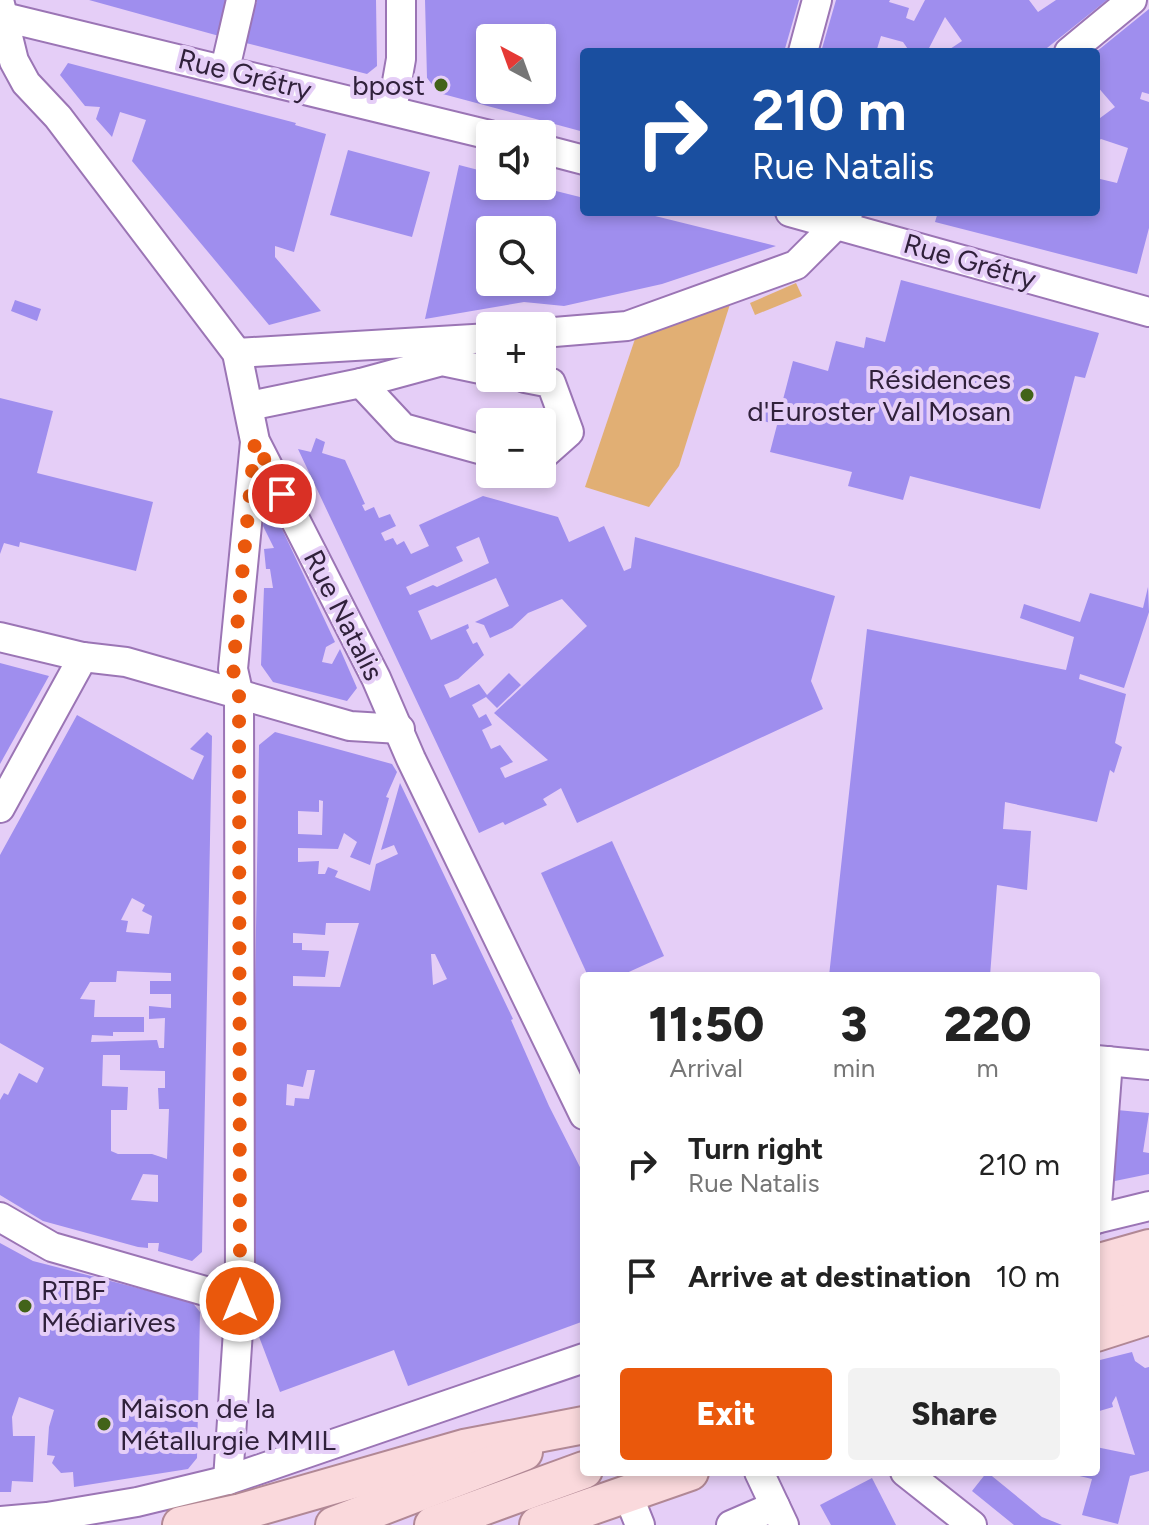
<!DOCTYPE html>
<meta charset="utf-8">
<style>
:root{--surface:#fff;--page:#f2f2f2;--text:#222;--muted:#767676;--accent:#ea580c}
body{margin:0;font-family:Figtree,sans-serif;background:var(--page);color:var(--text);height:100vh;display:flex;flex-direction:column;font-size:30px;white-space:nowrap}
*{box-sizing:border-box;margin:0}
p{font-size:26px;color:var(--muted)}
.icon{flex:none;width:44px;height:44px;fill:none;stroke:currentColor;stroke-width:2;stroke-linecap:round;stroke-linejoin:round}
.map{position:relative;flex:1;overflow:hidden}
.panel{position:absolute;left:580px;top:972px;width:520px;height:504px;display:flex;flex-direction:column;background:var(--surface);border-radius:8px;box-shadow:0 4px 12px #0003}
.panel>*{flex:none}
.banner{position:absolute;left:580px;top:48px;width:520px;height:168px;border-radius:8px;box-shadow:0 4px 12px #0003;background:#1a4fa0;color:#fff;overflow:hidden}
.needle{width:52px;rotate:319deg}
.controls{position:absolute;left:476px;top:24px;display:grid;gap:16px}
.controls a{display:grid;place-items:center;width:80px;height:80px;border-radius:8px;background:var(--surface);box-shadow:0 4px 12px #0003;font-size:40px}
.pin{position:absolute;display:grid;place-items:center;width:68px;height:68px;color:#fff;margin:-34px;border:4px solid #fff;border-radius:50%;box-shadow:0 2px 8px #0007}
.me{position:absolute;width:88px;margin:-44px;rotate:0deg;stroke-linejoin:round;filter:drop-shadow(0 0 6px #0008)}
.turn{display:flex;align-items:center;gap:28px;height:168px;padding:0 40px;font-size:36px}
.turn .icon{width:104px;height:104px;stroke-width:2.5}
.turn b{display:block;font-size:56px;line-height:68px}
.eta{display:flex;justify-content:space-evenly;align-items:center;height:136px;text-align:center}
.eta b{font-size:48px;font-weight:800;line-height:56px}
.action{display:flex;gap:16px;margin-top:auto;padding:16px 40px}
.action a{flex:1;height:92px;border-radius:8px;background:var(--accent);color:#fff;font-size:32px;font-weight:800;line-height:92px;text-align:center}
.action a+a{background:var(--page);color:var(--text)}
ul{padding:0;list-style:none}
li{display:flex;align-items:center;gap:24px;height:112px;padding:0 40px}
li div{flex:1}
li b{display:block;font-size:30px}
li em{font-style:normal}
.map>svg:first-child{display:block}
.green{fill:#e1af74}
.building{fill:#9f8eee;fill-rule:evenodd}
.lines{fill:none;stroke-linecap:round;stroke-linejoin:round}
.minor-casing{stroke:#9b75b5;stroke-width:32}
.major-casing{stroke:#b18895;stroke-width:40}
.minor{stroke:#fff;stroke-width:28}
.major{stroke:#fad9dc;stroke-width:36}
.route{stroke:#ea580c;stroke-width:14;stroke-dasharray:0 25.2}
.poi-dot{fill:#426319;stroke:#e5cef7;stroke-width:3}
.labels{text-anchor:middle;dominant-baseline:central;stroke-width:8;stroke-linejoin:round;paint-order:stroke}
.street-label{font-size:28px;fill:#30213b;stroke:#e5cef7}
.poi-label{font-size:28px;fill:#30213b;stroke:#e5cef7;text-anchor:end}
</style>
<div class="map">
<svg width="1149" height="1525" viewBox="0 0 1149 1525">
<rect width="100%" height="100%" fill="#e5cef7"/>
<g class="green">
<polygon points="796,283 802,296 755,315 750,303"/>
<polygon points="731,301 679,466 649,507 585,487 637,333"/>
</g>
<g class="building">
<polygon points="89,0 239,0 230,39"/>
<polygon points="244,0 257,3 256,0 376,0 377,66 367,74 234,40"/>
<path d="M425,0H799L784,52H584V132L439,93L427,78ZM546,21L542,41V90H490V38H542Z"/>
<polygon points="836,0 890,0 889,2 909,8 906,18 914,21 925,0 1029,0 1038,12 1056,0 1107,0 1042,52 951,52 950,49 962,41 945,17 927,52 910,52 903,42 881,36 877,49 885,52 821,52"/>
<polygon points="1149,9 1149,94 1142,92 1140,99 1149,102 1149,228 1137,274 935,222 938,212 1096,212 1096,178 1117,183 1128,148 1101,139 1096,142 1096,121 1115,107 1096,85 1096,52"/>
<polygon points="68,63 296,123 295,125 326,134 294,252 275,246 275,257 321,311 269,325 132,161 146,120 120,112 112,137 96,119 100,107 85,106 60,75"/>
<polygon points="348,150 430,172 412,237 330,215"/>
<path d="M459,165L490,173V186H536L584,198V212H639L776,246L662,284L564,306L524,302L425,319ZM490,230H542V282H490Z"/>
<polygon points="901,280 1099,333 1085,378 1075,376 1040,509 910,476 903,500 848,486 852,472 770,452 777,425 760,420 764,406 780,411 793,361 828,371 836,341 864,348 866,337 885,342"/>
<polygon points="15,300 41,309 37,321 11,311"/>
<polygon points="0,398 53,411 37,473 153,502 136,571 20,542 19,547 4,543 0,554"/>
<path d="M316,438L325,442L322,453L345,460L365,504L362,505L365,511L374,507L379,518L390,514L396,526L381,533L385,541L393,538L397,545L404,541L411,554L429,546L419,525L483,496L558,517L569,542L604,526L624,571L631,568L635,537L835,596L811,681L823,709L577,823L561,788L543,799L547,805L505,825L503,822L479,833L298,449L311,452ZM479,537L489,563L437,587L433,585L410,595L406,587L463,561L456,547ZM496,578L509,606L475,622L484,625L490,638L512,628L528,613L562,599L587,626L494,713L548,760L505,778L500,768L513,762L500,745L491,749L482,730L492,725L486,714L479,718L472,705L486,697L497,708L521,685L509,673L487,695L479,684L450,698L444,685L458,679L484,655L477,642L473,644L466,630L469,628L468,624L431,640L418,611Z"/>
<polygon points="275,514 335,642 326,647 322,662 332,664 340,649 357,688 347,701 273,682 261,665 264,588 273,588 270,569 266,569 264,549 274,548 263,526 264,516"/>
<polygon points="1148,587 1149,612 1124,688 1080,674 1079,679 1126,694 1115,743 1122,747 1114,773 1110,770 1097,822 1005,802 1003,829 1031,831 1027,890 997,885 990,976 829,976 867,629 1066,670 1074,637 1020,618 1024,604 1080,622 1090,593 1143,608"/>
<polygon points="0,663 49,676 0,764"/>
<path d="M77,715L193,780L204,756L190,749L207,732L212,736L202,1252L192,1261L158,1251L159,1243H148V1248L138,1247L43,1221L0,1195V1100L4,1093L8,1095L19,1073L37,1083L44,1068L0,1043V855ZM132,898L145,905L142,911L152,916L149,934L126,932L128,921L121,920ZM117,971L171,973V981H150V994H171V1008L149,1006V1019L165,1018L164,1048H159L157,1040L91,1042L92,1035L113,1036V1032H144V1017H94L95,1000L80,999L90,982H116ZM103,1055H120V1070L165,1071V1088H158L159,1109H169L167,1159L152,1154H118L111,1151V1110H127L128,1087L102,1086ZM143,1174L158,1175V1202L131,1200Z"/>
<path d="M275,732L392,764L397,772L386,797L389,798L370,865L350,857L357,842L344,833L338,849L298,848V862L319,861L318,874H325L328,867L338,871L335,877L370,891L376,864L398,854L394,845L381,850L400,783L513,1019L511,1020L549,1106L584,1175V1321L408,1386L394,1350L280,1392L250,1313L253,1312L254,1174L252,1173L259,745ZM319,800L323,801L322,835L298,834V811L319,812ZM326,923H359L340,987L293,986V976L325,977L329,951L302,950V943H293V933L325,935ZM431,954H435L447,979L433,985ZM307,1070H315L309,1099L295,1098L294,1106L286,1105L287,1084L303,1087Z"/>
<polygon points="612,841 664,956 620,976 588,976 541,873"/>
<polygon points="1117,1110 1149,1113 1143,1152 1149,1153 1149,1174 1110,1182"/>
<polygon points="0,1243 33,1261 192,1302 200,1312 197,1458 188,1469 74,1487 73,1472 61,1473 52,1463 55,1456 47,1455 49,1427 54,1410 19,1397 12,1417 13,1436 35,1436 33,1482 12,1481 11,1492 0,1492"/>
<polygon points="1132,1352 1135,1361 1145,1368 1149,1367 1149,1471 1130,1476 1118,1524 1082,1515 1092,1479 1067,1473 1096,1472 1096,1447 1135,1455 1116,1396 1112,1403 1113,1407 1096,1412 1096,1361"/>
<polygon points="987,1472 1042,1517 1062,1525 1014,1525 972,1491"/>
<polygon points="872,1478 896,1525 831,1525 820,1505"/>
</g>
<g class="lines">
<g class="minor-casing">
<g id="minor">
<polyline points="0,4 14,61 26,83 58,117 237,353 255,441 376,678 411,759 584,1115"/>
<polyline points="0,16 490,135"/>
<polyline points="803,52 817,0"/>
<polyline points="1069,52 1132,0"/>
<polyline points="225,69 241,0"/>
<polyline points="392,110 401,59 401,0"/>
<polyline points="542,149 584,160"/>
<polyline points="790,212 1149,312"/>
<polyline points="542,333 627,326 796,265 848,213"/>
<polyline points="237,353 490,338"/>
<polyline points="525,378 551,383 569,432 542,456"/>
<polyline points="361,383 403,428 490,452"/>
<polyline points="249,406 361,383 442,361 490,371"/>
<polyline points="0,637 83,657 126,662 350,726 400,729"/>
<polyline points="0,808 83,657"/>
<polyline points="1096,1060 1149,1065"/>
<polyline points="0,1217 52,1247 240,1301"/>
<polyline points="1096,1219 1108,1061"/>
<polyline points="1096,1219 1149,1206"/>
<polyline points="759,1472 784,1525"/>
<polyline points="905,1472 972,1525"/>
<polyline points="228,1480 240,1301 239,696 233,669 255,442"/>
<polyline points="0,1521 47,1517 137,1502 228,1480 584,1358"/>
<polyline points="640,1525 632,1505 637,1490 649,1483"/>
<polyline points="731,1525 775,1506"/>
</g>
</g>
<g class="major-casing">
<g id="major">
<polyline points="1096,1263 1149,1248"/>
<polyline points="1096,1296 1149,1282"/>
<polyline points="1096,1333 1149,1316"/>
<polyline points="181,1525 241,1512 464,1448 584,1425"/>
<polyline points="334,1525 524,1452"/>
<polyline points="433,1525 584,1470"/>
<polyline points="538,1525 690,1472"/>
</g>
</g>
<use href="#minor" class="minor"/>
<use href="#major" class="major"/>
</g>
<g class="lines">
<polyline class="route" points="240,1301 239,696 233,669 255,441 282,494"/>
</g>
<g class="poi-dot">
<circle cx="441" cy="85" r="8"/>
<circle cx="1027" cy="395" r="8"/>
<circle cx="25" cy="1306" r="8"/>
<circle cx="104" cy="1424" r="8"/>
</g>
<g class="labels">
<g class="street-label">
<text transform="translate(245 74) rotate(14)">Rue Grétry</text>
<text transform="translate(970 261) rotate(16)">Rue Grétry</text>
<text transform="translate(344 615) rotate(63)">Rue Natalis</text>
</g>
<g class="poi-label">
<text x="425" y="85">bpost</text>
<text x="1011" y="379">Résidences<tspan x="1011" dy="32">d'Euroster Val Mosan</tspan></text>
<text x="41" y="1290" text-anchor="start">RTBF<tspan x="41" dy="32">Médiarives</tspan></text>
<text x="120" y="1408" text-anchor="start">Maison de la<tspan x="120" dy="32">Métallurgie MMIL</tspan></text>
</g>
</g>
</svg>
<div class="controls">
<a><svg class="needle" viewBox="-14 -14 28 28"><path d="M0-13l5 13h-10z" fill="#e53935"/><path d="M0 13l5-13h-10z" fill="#767676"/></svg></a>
<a><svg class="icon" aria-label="sound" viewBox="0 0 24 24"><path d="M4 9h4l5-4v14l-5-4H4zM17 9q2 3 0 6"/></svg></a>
<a><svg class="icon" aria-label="search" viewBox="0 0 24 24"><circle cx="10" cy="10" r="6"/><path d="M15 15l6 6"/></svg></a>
<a>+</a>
<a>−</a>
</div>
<div class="pin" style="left:282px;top:494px;background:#d93025"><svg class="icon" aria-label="arrive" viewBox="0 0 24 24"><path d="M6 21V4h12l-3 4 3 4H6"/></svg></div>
<svg class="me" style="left:240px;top:1301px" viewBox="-20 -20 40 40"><circle r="17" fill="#ea580c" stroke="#fff" stroke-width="3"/><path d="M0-11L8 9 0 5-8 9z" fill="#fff"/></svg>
<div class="banner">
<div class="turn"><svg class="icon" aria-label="right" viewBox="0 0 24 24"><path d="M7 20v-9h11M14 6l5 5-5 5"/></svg><div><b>210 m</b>Rue Natalis</div></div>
</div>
<section class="panel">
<div class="eta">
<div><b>11:50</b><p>Arrival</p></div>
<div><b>3</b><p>min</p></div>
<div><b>220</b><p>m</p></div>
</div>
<ul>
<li><svg class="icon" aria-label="right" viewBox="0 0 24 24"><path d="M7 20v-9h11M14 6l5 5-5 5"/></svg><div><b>Turn right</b><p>Rue Natalis</p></div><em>210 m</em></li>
<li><svg class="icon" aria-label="arrive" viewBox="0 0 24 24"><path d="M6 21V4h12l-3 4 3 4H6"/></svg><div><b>Arrive at destination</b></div><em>10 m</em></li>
</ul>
<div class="action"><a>Exit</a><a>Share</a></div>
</section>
</div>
